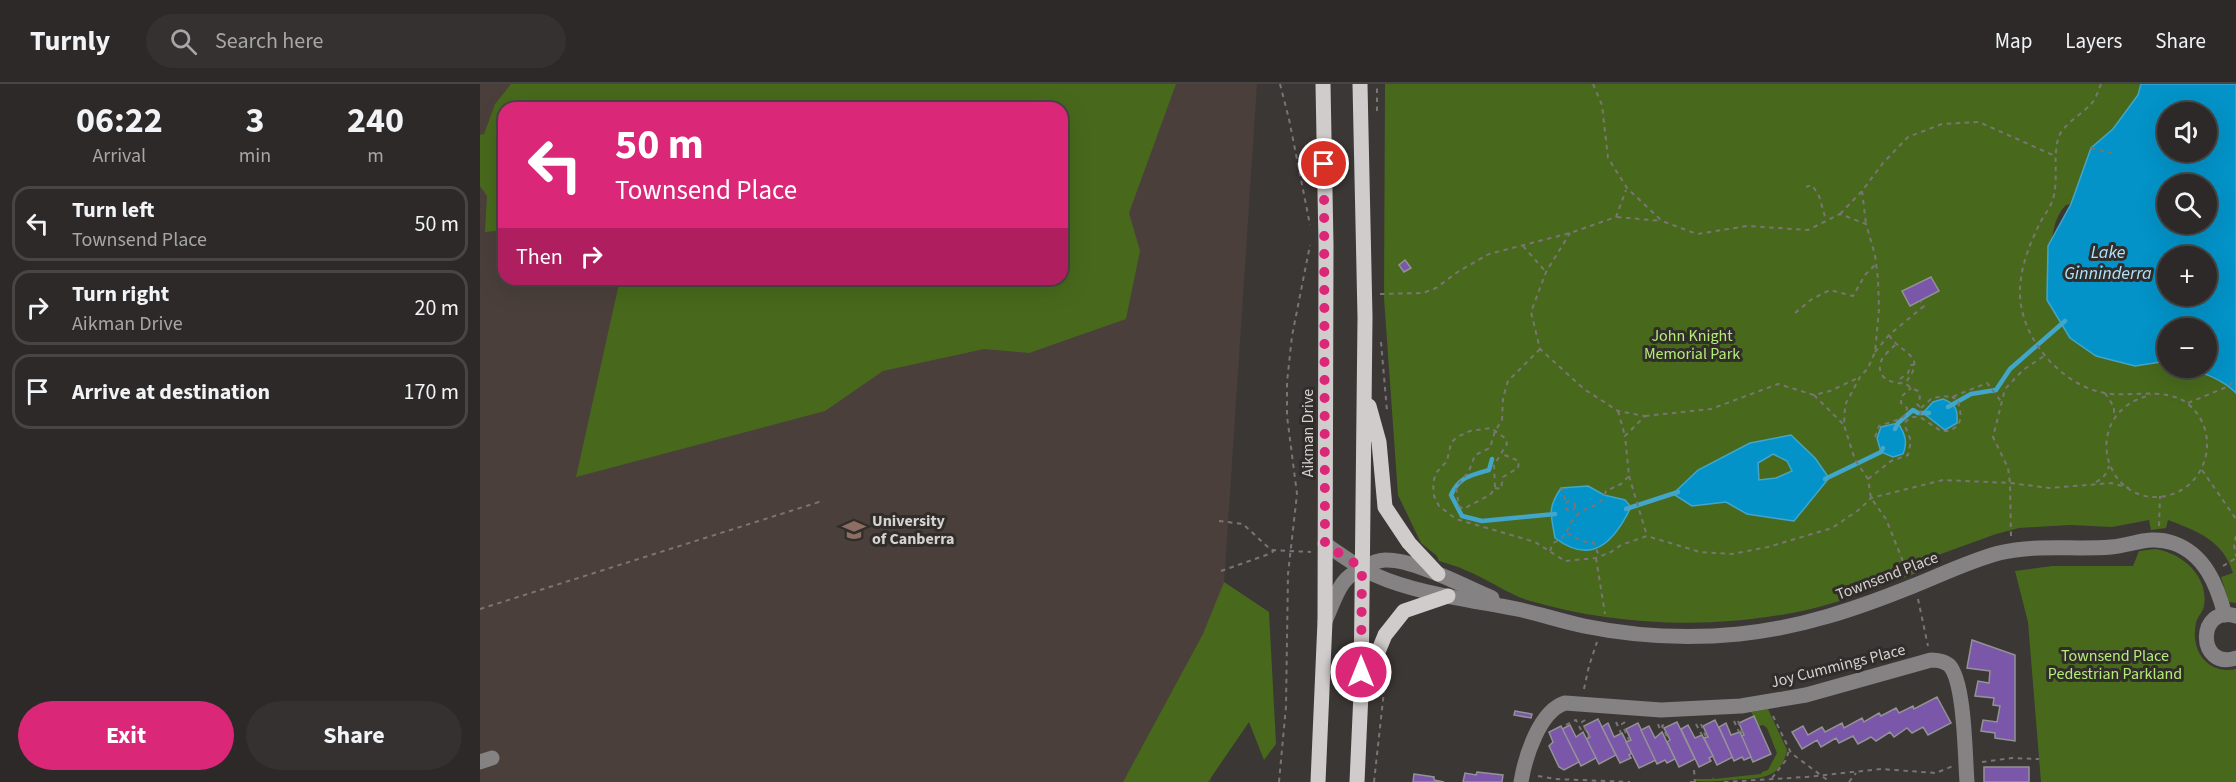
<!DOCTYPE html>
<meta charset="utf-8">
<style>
:root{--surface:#2c2928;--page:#343130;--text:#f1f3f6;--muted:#a6a6a8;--line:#484545;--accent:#db2777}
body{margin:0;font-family:"Source Sans 3",sans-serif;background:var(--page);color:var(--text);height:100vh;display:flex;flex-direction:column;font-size:22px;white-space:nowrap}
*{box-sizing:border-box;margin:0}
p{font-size:20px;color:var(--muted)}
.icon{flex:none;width:33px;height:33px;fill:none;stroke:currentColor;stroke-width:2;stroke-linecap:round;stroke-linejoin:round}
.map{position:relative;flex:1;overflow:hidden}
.side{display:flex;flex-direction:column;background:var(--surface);width:480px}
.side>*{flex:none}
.guide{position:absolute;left:18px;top:18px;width:570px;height:183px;border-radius:18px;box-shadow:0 6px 24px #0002,0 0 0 2px var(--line);background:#db2777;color:#fff;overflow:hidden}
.tools{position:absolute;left:1677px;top:18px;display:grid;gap:12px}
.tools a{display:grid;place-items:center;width:60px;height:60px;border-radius:50%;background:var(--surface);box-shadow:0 6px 24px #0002,0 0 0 2px var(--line);font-size:30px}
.pin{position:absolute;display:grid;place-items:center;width:51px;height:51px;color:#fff;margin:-26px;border:3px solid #fff;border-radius:50%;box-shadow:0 2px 6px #0007}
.me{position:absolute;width:66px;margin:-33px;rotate:0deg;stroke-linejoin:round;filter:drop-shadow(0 0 4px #0008)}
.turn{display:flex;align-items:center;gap:21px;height:126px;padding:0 18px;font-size:27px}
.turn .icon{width:78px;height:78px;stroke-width:2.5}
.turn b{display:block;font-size:42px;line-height:51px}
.then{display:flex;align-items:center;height:57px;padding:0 18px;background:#0003;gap:12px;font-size:22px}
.eta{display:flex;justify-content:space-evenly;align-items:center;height:102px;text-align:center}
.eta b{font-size:36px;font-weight:700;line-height:42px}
.button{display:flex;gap:12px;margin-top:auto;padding:12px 18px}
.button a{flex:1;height:69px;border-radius:36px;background:var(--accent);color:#fff;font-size:24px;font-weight:700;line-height:69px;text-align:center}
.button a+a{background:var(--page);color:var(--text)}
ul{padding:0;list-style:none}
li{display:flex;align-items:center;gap:18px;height:75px;margin:0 12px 9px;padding:0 6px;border:3px solid var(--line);border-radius:18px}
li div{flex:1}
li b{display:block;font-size:22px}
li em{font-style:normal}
header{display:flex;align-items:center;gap:36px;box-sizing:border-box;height:84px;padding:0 30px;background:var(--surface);border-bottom:2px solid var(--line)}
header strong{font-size:28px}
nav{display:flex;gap:33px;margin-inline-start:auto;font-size:21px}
.search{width:420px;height:54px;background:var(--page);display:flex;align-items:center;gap:15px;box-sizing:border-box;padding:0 21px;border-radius:33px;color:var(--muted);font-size:22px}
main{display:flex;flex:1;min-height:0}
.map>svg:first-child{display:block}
.built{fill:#4a3f3b;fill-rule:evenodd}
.green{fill:#48691c}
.water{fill:#0393c8;stroke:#42a6cb;stroke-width:1.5;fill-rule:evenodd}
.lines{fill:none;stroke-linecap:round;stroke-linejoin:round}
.stream{stroke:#42a6cb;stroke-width:4.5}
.building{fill:#7b57a9;stroke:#939296;stroke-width:1.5}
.path{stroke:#797574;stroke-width:2;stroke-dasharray:4.5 4.5;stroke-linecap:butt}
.minor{stroke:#848282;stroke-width:15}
.major{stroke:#d1cccc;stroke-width:15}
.route{stroke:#db2777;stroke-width:10;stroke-dasharray:0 18}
.labels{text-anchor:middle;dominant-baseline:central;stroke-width:6;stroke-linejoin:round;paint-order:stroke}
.park-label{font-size:16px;fill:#b4ec76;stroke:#302d2b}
.street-label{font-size:16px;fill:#d5d2d1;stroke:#302d2b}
.poi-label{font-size:16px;font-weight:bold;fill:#d5d2d1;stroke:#302d2b;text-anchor:start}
.water-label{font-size:18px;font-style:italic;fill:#b1e3fe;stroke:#302d2b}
</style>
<header>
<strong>Turnly</strong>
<div class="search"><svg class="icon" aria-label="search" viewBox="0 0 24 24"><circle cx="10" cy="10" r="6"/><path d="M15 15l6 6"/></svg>Search here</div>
<nav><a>Map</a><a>Layers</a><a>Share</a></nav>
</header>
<main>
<section class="side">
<div class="eta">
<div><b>06:22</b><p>Arrival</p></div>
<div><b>3</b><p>min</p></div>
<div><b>240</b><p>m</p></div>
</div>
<ul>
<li><svg class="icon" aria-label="left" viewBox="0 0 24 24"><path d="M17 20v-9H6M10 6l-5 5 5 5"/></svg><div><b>Turn left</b><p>Townsend Place</p></div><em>50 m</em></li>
<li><svg class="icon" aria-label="right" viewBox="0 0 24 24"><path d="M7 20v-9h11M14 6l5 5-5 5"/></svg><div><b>Turn right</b><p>Aikman Drive</p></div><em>20 m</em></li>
<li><svg class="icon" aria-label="arrive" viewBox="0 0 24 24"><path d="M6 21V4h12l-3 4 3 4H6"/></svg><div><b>Arrive at destination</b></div><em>170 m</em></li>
</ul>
<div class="button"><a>Exit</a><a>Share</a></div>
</section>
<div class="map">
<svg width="1756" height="698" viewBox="0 0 1756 698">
<rect width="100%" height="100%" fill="#3b3735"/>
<path class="built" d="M0,0H777L731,698H0ZM24,24H582V195H24Z"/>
<g class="green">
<polygon points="31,0 696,0 649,129 660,167 646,235 549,269 504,265 403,287 345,327 96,393 140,195 582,195 582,24 24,24 24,146 5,148 7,112 0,102 0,51 4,50 15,20"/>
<path d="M905,0H1661L1658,11L1591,120L1586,121C1572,135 1572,157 1570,176L1655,282L1685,277H1687L1688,284C1709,284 1725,289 1744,299L1756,287V519L1749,518L1741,493L1753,489C1743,456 1717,447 1688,436L1686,444L1671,446L1669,436L1632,443L1590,441L1539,444L1516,450L1436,479L1439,488C1404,501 1368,516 1331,525C1239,546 1138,543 1047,516C1026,509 1006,494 985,486C977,482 968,480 959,477L957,472L941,459L918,411L904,214Z"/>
<path d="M1675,465C1702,469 1729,492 1724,522C1723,528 1717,533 1716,539C1710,566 1727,591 1756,585V698H1561L1548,538L1535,487L1572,482H1653L1659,467Z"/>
<polygon points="744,498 789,528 796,660 784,676 769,638 728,698 643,698 723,550"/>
<path d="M1288,625L1307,666C1301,698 1275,694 1250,696C1238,697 1228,698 1216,697V695H1232L1234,693V695L1281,690L1282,688L1288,686L1297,669L1287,644L1283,641L1279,642L1271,628Z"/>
</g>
<g class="water">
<path d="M1661,0H1756V309C1742,295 1724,289 1706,284H1726V244H1688L1687,277L1655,282L1616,272L1590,254L1567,216L1568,162L1591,120L1611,64L1633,45L1658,11ZM1688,28H1726V68H1688ZM1726,100V140H1688V100ZM1688,172H1726V212H1688Z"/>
<path d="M1463,315C1476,320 1478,326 1477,339L1465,346L1443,329L1453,318Z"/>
<path d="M1418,339C1425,350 1428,358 1423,370L1413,373L1401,368L1397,354L1401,343Z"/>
<path d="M1311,351L1335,374L1349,394L1314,437L1267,430L1246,418L1212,422L1193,410L1218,386L1270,359ZM1293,370L1307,377L1312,387L1296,394L1279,396L1278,379Z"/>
<path d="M1108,402L1124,411L1145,416L1151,423C1134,458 1112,482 1075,454C1071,430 1067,425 1081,404Z"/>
</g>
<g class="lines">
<g class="stream">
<polyline points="1468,323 1491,310 1516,306 1530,285 1585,237"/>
<polyline points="1415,345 1418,339 1433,326 1438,329 1449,329"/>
<path d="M1012,375L1009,386C991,391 979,393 971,411L982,432L1002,437L1075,430"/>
<polyline points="1345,395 1401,368 1403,364"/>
<polyline points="1146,425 1198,408"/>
</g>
</g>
<g class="building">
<polygon points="925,176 931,184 924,188 919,181"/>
<polygon points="1451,193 1459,207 1430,222 1422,207"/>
<polygon points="1492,556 1535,571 1535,657 1515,654 1515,649 1501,647 1503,636 1517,638 1520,622 1513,621 1514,614 1495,612 1498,597 1509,599 1510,587 1487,584"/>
<polygon points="1457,613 1471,639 1448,651 1443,643 1432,649 1427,644 1414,653 1410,648 1396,657 1391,653 1378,660 1373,652 1359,659 1356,654 1341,663 1337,656 1322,665 1312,648 1323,642 1328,651 1342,643 1345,648 1362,639 1364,644 1382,634 1384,638 1399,629 1401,632 1416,624 1419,629 1433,622 1434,625"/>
<polygon points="1035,627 1052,630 1051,634 1034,631"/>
<polygon points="1274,632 1291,670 1273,678 1261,652 1264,651 1259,639"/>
<polygon points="1118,635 1136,671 1119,680 1106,655 1110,653 1104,642"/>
<polygon points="1235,636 1253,673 1237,681 1224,654 1228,653 1223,642"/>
<polygon points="1197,638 1215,675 1199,683 1187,658 1190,656 1184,644"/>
<polygon points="1128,639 1134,653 1142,649 1152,669 1149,671 1151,674 1140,679 1122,643"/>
<polygon points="1158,639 1176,676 1159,684 1146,658 1151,656 1146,645"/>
<polygon points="1246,639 1251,651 1260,648 1271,673 1264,676 1262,673 1254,677 1239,643"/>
<polygon points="1090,641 1096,653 1103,648 1116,674 1101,682 1082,645"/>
<polygon points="1208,641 1215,654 1222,651 1233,672 1229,674 1231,677 1219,683 1201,645"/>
<polygon points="1081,642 1099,678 1084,686 1079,683 1069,662 1073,658 1069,648"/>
<polygon points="1169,642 1175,654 1182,648 1195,675 1187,679 1185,676 1177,680 1161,646"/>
<rect x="1504" y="683" width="45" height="15"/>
<polygon points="997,688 1023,691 1022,698 983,698 985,689 996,691"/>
<polygon points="934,690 954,693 954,696 964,698 933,698"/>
</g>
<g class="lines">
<g class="path">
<polyline points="800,0 809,35 830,141"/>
<polyline points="1113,0 1122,21 1128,74 1147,104 1182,137 1217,150 1267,142 1328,146 1360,130 1386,140 1395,171 1398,195 1399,225 1395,268 1388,284 1380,293 1365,321 1364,341 1375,376 1388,395 1391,414 1406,435 1428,490"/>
<path d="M1621,0C1618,7 1616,15 1611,20C1602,30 1584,40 1579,52C1572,73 1579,94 1573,115C1571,123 1564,131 1560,139C1547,165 1535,197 1542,226C1550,264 1585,301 1624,309C1650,314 1686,302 1708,320C1742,348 1728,403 1686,412C1623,424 1598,328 1671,311"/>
<polyline points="897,27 897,0"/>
<polyline points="1611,64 1632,69"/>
<polyline points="1326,103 1332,101 1339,112 1346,136"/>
<polyline points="1382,107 1386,140"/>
<polyline points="1360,130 1382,107 1403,79 1428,53 1462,40 1499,38 1575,72"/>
<polyline points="1137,133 1182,137"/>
<polyline points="1043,162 1066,188"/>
<polyline points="900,210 943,209 956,204 979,187 1009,170 1090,149 1136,133 1146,106"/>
<polyline points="1315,229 1332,215 1350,206 1373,212 1385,191 1396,180"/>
<path d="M1409,251C1421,271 1449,270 1425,299L1431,304L1438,307L1440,314L1437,320L1441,324L1440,333"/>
<polyline points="901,258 907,327"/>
<path d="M1415,261C1410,266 1401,273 1400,281C1398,296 1414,300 1425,299"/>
<polyline points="1060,265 1028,297 1023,314 1022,336 1015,347 1010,364 995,371 989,387 976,403 979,422 983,425 1010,411 1015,404 1014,381 1027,360 1025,354 1011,344 990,347 977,353 971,359 967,377 956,389 953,399 954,412 959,422 976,435 1055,458 1085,477 1116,474 1131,468 1141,461 1167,452 1220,468 1252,470 1288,463 1352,444 1380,425 1391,414 1463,396 1530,399 1570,404 1631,399 1649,404"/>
<polyline points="1395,268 1409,251 1444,222 1440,217"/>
<polyline points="1420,295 1428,289 1431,281 1434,281"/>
<polyline points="1625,309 1634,323 1634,333"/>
<polyline points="1334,311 1364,341"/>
<polyline points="1708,319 1749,302 1756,295"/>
<polyline points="1441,324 1451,315 1462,312 1472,313 1507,299 1523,320"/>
<polyline points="1138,327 1145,352"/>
<polyline points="1165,332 1231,325 1298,300 1334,311 1350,307 1380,293"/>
<polyline points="1395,353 1399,342 1420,335 1426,330 1427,324 1421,319 1421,313 1431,304"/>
<polyline points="1722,386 1756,435"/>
<polyline points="1149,392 1167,452"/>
<polyline points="1388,395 1411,377 1428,371 1431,357 1425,342 1426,337 1433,333 1440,333 1461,347 1469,347 1478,342 1481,333 1478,316 1472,313"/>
<path d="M1616,398C1623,394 1627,390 1629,382"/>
<polyline points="1081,403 1086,418"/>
<polyline points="1015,404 1021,405 1023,393 1038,384 1039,377 1022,370"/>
<circle cx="1090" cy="422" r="5"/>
<polyline points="739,437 763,440 791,466 831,468"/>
<polyline points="1679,442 1680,412"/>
<polyline points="1087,449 1101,457 1114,459 1119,472"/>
<polyline points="1531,452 1530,399 1528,384 1513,353 1525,305 1543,286 1564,272"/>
<polyline points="1756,452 1754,461 1756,472"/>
<path d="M1070,467L1073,459C1090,452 1086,441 1097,431C1108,420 1120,426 1126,407L1141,400L1149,392L1145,352L1165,332L1138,327L1104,305L1060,265L1051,228L1066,188L1090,149"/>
<polyline points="1116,474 1125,530"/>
<polyline points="1743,482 1756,474"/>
<polyline points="741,487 789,470 794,467"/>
<polyline points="1438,515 1448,562"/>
<polyline points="0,525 339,418 341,422"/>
<polyline points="1104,605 1109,582 1117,558"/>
<polyline points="1293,632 1311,669 1350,698"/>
<polyline points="1105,636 1102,638 1109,653"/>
<polyline points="1254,637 1259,648"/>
<polyline points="1258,637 1263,651"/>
<polyline points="1136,638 1141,649"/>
<polyline points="1145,638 1142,640 1149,656"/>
<polyline points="1178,640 1181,648"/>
<polyline points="1216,640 1222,651"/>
<polyline points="1221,640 1226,653"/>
<polyline points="1086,641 1096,636 1102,648"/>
<polyline points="1184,641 1182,642 1189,657"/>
<polyline points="1502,678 1532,674 1559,675"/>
<polyline points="1214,686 1215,698"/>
<polyline points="1058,692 1075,695 1150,698"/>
<polyline points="1292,694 1306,676 1309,666"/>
<polyline points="799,698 806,622 808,490 817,410 807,332 807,298 812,252 830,161"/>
<polyline points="894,698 906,589"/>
<polyline points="1210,698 1218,698"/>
<polyline points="1244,698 1326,693 1401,685 1456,689 1473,682"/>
<polyline points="1369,698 1376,689"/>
</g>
<g class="minor">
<path d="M845,460C861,471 877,483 895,491C937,510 992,516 1037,525C1060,530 1081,537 1104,542C1153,552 1209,555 1259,550C1320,544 1376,525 1433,502C1461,491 1489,477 1519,469C1557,460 1593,466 1631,463C1653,461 1670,451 1693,459C1725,470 1737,501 1745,531"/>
<path d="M1756,532C1716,520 1717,587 1756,574"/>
<path d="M845,537C851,525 855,510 863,499C870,489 895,475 907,476C935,476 986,503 1012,514"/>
<polyline points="0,678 12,674"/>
<path d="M1041,698C1045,674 1059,627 1085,619L1181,626L1261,622L1326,611L1451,576C1457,576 1464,577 1469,581C1485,597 1485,674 1487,698"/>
</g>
<g class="major">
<polyline points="889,322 899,358 905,423 929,459 958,490"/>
<polyline points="884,602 905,551 924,527 968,512"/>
<polyline points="838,698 845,537 846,161 843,0"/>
<polyline points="877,698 881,609 885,233 880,0"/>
</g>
</g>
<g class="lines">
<polyline class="route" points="844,80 845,460 882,484 881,588"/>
</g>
<defs>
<g id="university-bare" transform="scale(1.8)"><path d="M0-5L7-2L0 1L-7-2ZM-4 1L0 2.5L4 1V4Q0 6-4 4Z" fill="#8d6e63" stroke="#302d2b" stroke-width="2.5" paint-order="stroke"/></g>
</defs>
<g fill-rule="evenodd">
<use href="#university-bare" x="374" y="446"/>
</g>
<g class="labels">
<g class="park-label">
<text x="1212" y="252">John Knight<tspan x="1212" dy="18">Memorial Park</tspan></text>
<text x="1635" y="572">Townsend Place<tspan x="1635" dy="18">Pedestrian Parkland</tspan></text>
</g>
<g class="street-label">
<text transform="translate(828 349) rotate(-90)">Aikman Drive</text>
<text transform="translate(1407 492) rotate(-21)">Townsend Place</text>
<text transform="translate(1358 582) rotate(-14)">Joy Cummings Place</text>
</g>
<g class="poi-label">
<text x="392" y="437">University<tspan x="392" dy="18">of Canberra</tspan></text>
</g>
<g class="water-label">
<text x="1628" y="168">Lake<tspan x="1628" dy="21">Ginninderra</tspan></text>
</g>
</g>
</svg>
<div class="tools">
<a><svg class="icon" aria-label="sound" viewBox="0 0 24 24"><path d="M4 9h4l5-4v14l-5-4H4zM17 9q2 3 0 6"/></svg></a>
<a><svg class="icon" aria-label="search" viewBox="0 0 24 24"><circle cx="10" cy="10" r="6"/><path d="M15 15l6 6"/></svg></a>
<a>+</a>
<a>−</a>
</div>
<div class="pin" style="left:844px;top:80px;background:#d93025"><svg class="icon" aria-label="arrive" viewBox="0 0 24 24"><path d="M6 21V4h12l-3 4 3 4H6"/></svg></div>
<svg class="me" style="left:881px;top:588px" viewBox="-20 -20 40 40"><circle r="17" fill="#db2777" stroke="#fff" stroke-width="3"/><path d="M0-11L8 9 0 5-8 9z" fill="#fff"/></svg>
<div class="guide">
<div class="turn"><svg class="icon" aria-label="left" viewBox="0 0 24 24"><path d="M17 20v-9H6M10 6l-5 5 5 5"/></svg><div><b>50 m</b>Townsend Place</div></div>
<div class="then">Then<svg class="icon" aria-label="right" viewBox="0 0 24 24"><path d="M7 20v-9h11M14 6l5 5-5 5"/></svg></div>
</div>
</div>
</main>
